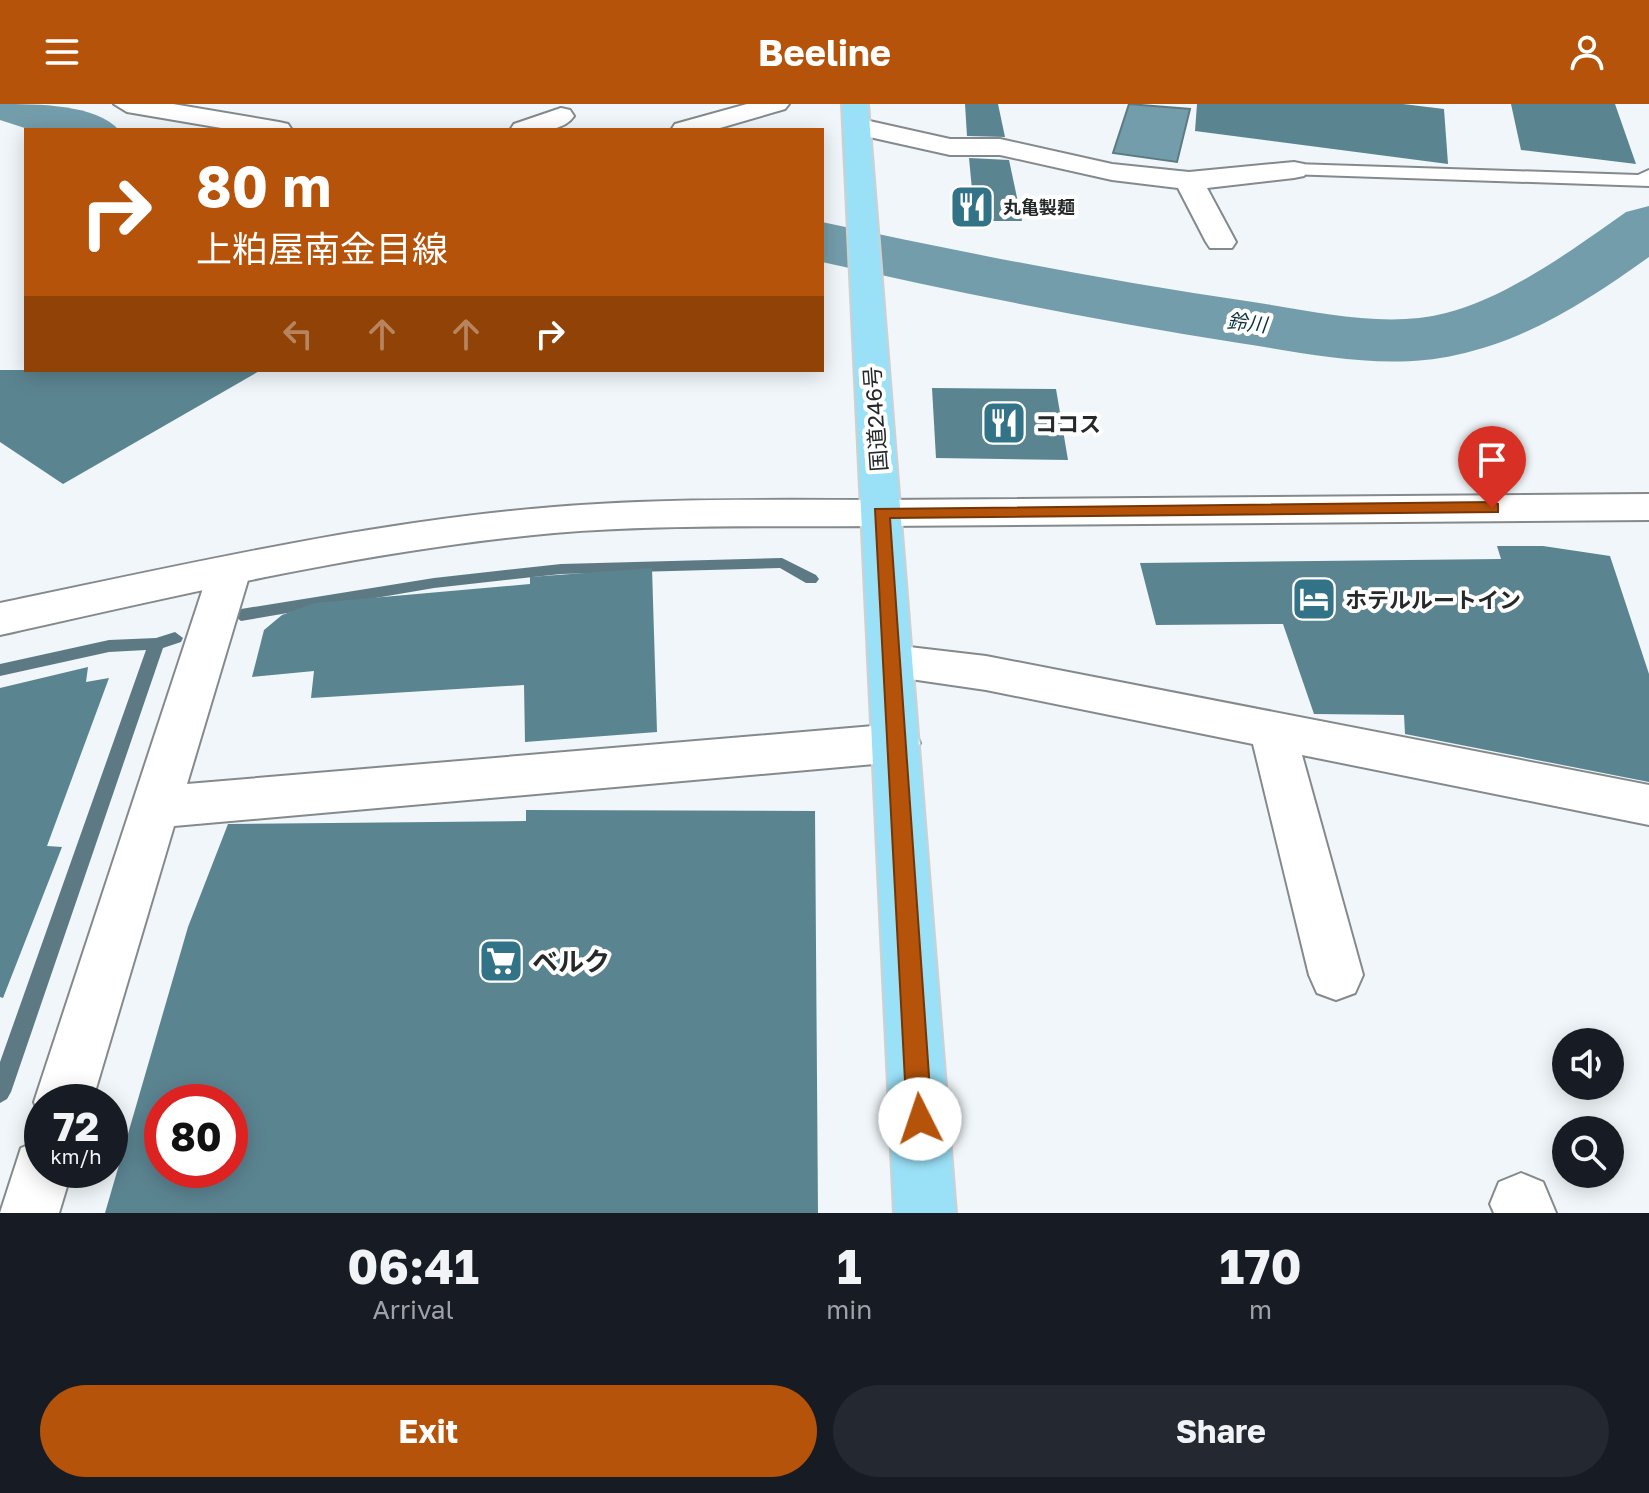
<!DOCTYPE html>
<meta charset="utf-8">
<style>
:root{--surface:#171b24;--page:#242831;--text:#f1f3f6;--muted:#9ea1a6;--accent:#b45309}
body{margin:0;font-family:"Golos Text","Noto Sans JP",sans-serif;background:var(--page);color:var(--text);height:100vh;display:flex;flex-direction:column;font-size:30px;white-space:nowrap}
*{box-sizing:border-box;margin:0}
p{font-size:26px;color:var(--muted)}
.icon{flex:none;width:44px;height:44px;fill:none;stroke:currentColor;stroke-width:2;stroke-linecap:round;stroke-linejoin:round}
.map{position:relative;height:1109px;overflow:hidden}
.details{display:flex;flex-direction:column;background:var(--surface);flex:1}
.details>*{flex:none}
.top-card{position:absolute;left:24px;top:24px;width:800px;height:244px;border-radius:0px;box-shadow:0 4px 20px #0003;background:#b45309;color:#fff;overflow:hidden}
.controls{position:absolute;left:1552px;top:924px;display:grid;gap:16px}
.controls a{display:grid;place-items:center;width:72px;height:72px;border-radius:50%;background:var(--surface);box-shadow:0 4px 20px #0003;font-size:40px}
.speed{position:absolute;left:24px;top:980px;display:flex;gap:16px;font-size:40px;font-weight:700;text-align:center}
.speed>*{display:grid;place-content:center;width:104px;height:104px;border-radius:50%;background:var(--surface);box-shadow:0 4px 20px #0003;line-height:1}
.speed small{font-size:20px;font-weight:400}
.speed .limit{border:12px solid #d22;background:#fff;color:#111}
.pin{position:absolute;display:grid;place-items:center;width:68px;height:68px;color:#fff;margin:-82px -34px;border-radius:50% 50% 50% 0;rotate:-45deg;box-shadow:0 0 8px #0007}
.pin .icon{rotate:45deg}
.me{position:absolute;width:88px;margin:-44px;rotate:356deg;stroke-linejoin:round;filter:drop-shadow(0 0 6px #0008)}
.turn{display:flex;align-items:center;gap:28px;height:168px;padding:0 40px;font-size:36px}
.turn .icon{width:104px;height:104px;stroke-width:2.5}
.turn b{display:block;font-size:56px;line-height:68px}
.lanes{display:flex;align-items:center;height:76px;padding:0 40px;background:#0003;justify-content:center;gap:40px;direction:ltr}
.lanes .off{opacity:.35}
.eta{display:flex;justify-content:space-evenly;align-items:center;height:136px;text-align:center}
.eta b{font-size:48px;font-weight:700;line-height:56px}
.button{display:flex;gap:16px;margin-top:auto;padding:16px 40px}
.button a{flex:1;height:92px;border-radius:48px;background:var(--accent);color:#fff;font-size:32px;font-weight:700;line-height:92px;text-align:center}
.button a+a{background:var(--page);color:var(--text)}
header{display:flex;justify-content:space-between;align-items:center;height:104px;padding:0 40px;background:var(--accent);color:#fff;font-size:36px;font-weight:700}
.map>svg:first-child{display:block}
.water{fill:#749dab;stroke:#5d7a84;stroke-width:2}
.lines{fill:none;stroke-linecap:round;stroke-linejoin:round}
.stream{fill:#5d7a84;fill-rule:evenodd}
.river{fill:#749dab;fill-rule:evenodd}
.building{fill:#5b8491;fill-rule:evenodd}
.service-casing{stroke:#848a8c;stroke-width:4}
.minor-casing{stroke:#848a8c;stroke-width:4}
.tertiary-casing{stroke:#848a8c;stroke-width:4}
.secondary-casing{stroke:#848a8c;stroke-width:4}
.trunk-casing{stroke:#cfd0d0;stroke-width:4}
.service{fill:#fff;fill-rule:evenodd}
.minor{fill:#fff;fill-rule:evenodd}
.tertiary{fill:#fff;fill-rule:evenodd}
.secondary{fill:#fff;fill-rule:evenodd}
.trunk{fill:#9ae0f7;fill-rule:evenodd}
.route{fill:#b45309;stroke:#753606;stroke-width:2}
.labels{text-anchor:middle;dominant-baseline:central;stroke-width:8;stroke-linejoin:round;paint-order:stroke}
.far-poi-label{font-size:18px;font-weight:bold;fill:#262929;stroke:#fff;text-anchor:start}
.far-water-label{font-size:20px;font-style:italic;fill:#0c333f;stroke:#fff}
.street-label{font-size:22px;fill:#262929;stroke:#fff}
.poi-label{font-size:22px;font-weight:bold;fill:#262929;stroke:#fff;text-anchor:start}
.near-poi-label{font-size:26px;font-weight:bold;fill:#262929;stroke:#fff;text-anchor:start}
</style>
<header><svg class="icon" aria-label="menu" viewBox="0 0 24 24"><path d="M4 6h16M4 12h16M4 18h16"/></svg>Beeline<svg class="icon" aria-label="person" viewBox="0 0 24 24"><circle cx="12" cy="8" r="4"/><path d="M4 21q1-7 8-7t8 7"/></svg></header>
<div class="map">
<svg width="1649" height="1109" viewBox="0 0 1649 1109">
<rect width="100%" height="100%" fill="#f0f6f9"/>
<polygon class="water" points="1129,0 1190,5 1177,58 1113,49"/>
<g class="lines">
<g class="stream">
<polygon points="782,454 816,471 819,475 816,479 806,479 780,464 561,470 434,484 241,517 233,511 241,505 434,474 561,460"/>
<polygon points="175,528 183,534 181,538 163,544 11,988 7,995 0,999 0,958 146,546 109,548 0,572 0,560 109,536 156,534"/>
</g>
<g class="river">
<path d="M0,0C37,0 96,0 119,26H31L0,16Z"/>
<path d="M1649,102V153C1590,195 1528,236 1456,251C1385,267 1310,250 1239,239C1099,217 960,189 822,158V118C965,149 1108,177 1253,198C1314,207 1385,225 1446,209C1507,194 1575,144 1626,108Z"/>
</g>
</g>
<g class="building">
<polygon points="965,0 998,0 1005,33 967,32"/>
<polygon points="1197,0 1403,0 1444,5 1448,60 1195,27"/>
<polygon points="1511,0 1615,0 1636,60 1521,46"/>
<polygon points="969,54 1009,56 1022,117 975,117"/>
<polygon points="0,266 261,266 63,380 0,338"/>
<polygon points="932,284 1056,285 1068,356 936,354"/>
<polygon points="1497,442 1543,442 1610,452 1649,570 1649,678 1405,630 1404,611 1314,610 1283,520 1156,521 1140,459 1501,455"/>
<polygon points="652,464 657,628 525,638 524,581 311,594 314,567 252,573 264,526 282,511 315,499 530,480 530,473"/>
<polygon points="88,563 86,578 109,574 47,742 62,743 3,894 0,893 0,584"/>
<path d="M526,706L815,707L818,1109H105L188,823L228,720L526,717ZM162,998H230V1066H162Z"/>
</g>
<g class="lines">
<g class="service-casing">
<polygon id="service" points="1294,60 1638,71 1649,66 1649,82 1287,70 1284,66"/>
</g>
<g class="minor-casing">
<g id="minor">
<polygon points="114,0 173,0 279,18 288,20 292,26 233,26 127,8"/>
<polygon points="747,0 789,0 785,5 713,26 671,26 675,20"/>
<path d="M561,4L570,6L574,12C561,31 530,26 510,26L514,20Z"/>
<polygon points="856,14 950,35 1000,35 1112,60 1189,68 1294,58 1304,60 1308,66 1304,72 1294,74 1207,84 1236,138 1232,144 1210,144 1206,138 1178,84 1112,76 1000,51 950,51 847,28 843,22 847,16"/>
<polygon points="230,452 245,456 251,466 187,680 897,620 914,626 920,639 914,652 897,658 174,722 92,998 42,998 42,1018 34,998 209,466 215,456"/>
<polygon points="892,541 986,552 1649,681 1649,721 1302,651 1363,871 1355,889 1336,896 1317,889 1309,871 1253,640 986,586 876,570 870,558 876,546"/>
<polygon points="42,1035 42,1066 72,1066 59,1109 0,1109 21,1044"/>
<polygon points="1521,1069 1543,1078 1556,1109 1494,1109 1490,1100 1499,1078"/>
</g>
</g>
<g class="tertiary-casing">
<path id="tertiary" d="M881,396L895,400L901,409L895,418L881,422C772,423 663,420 554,429C367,446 183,490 0,531V499C183,461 367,418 554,403C663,394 772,396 881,396Z"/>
</g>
<g class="secondary-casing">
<polygon id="secondary" points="1649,390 1649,416 881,422 867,418 861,409 867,400 881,396"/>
</g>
<g class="trunk-casing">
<polygon id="trunk" points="842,0 868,0 956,1109 894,1109"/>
</g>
<use href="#service" class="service"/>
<use href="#minor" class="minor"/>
<use href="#tertiary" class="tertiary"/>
<use href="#secondary" class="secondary"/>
<use href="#trunk" class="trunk"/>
</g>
<polygon class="route" points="1492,398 1498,400 1498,408 890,414 932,1015 928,1024 920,1027 911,1024 907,1015 875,405"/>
<defs>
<g id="restaurant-square" transform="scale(2.3)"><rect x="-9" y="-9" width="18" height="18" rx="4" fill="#337387" stroke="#fff"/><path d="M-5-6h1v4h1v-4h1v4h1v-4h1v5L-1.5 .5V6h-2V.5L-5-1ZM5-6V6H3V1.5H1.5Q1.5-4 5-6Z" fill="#fff"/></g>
<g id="hotel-square" transform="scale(2.3)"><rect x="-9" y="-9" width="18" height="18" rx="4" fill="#337387" stroke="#fff"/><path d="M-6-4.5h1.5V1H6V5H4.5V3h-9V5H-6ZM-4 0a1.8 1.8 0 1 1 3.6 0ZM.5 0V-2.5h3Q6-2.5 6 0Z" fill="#fff"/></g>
<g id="supermarket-square" transform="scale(2.3)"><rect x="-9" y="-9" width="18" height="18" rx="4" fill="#337387" stroke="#fff"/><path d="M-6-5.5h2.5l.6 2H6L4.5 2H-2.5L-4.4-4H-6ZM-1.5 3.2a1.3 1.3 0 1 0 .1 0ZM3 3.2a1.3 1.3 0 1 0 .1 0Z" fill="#fff"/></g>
</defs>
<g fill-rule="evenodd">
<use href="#restaurant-square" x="972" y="103"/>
<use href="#restaurant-square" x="1004" y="319"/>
<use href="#hotel-square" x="1314" y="495"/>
<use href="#supermarket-square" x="501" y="857"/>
</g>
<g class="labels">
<g class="far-poi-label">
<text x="1003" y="103">丸亀製麺</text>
</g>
<g class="far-water-label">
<text transform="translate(1247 218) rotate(6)">鈴川</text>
</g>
<g class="street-label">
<text transform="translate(875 315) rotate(-94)">国道246号</text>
</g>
<g class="poi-label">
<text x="1035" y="319">ココス</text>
<text x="1345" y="495">ホテルルートイン</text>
</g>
<g class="near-poi-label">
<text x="532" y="857">ベルク</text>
</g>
</g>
</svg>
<div class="controls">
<a><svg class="icon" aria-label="sound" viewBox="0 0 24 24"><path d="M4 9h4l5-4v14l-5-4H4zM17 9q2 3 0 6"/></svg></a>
<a><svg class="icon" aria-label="search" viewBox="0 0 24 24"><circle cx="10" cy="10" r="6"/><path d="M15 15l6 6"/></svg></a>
</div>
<div class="speed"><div>72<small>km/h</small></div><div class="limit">80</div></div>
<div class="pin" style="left:1492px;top:404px;background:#d93025"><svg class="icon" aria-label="arrive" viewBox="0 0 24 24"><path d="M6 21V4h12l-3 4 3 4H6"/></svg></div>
<svg class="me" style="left:920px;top:1015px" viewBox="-20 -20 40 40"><circle r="19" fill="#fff"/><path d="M0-13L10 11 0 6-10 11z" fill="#b45309"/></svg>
<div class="top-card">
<div class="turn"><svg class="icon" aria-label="right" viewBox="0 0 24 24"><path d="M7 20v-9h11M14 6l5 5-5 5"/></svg><div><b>80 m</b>上粕屋南金目線</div></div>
<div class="lanes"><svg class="icon off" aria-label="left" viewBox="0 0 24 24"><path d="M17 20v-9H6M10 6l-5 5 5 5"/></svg><svg class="icon off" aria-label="ahead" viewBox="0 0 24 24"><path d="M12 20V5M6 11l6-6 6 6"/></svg><svg class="icon off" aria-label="ahead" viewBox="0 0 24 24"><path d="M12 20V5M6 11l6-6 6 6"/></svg><svg class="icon" aria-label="right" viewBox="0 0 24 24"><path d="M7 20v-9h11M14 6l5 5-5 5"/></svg></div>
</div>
</div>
<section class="details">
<div class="eta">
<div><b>06:41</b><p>Arrival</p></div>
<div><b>1</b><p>min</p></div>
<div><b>170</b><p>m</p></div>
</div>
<div class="button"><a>Exit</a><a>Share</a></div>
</section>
